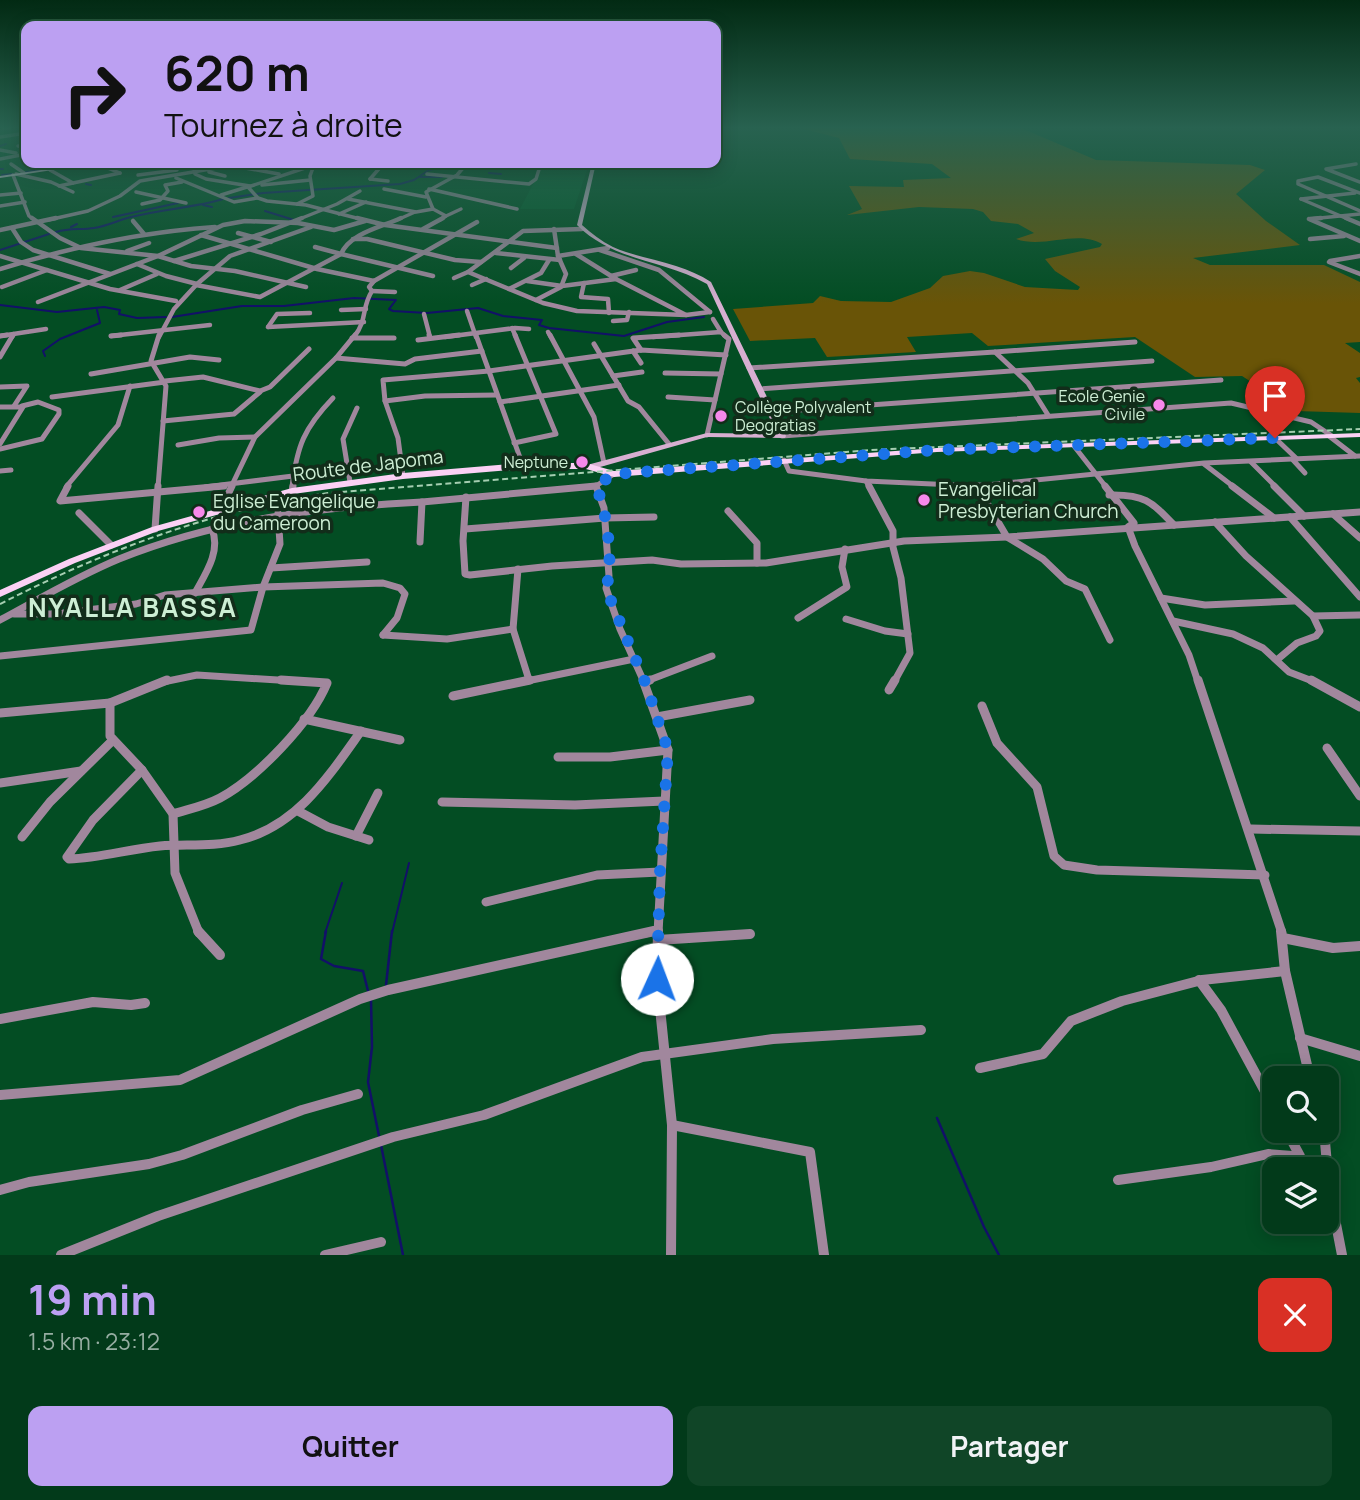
<!DOCTYPE html>
<html lang="fr">
<meta charset="utf-8">
<style>
:root{--surface:#023a1a;--page:#104527;--text:#f1f3f6;--muted:#96ada2;--line:#235439;--accent:#bca0f2}
body{margin:0;font-family:Manrope,sans-serif;background:var(--page);color:var(--text);height:100vh;display:flex;flex-direction:column;font-size:26px;white-space:nowrap}
*{box-sizing:border-box;margin:0}
p{font-size:23px;color:var(--muted)}
.icon{flex:none;width:38px;height:38px;fill:none;stroke:currentColor;stroke-width:2;stroke-linecap:round;stroke-linejoin:round}
.map{position:relative;height:1255px;overflow:hidden}
.drawer{display:flex;flex-direction:column;background:var(--surface);flex:1}
.drawer>*{flex:none}
.guide{position:absolute;left:21px;top:21px;width:700px;height:147px;border-radius:14px;box-shadow:0 4px 18px #0003,0 0 0 2px var(--line);background:#bca0f2;color:#111;overflow:hidden}
.buttons{position:absolute;left:1262px;top:1066px;display:grid;gap:14px}
.buttons a{display:grid;place-items:center;width:77px;height:77px;border-radius:14px;background:var(--surface);box-shadow:0 4px 18px #0003,0 0 0 2px var(--line);font-size:35px}
.pin{position:absolute;display:grid;place-items:center;width:60px;height:60px;color:#fff;margin:-72px -30px;border-radius:50% 50% 50% 0;rotate:-45deg;box-shadow:0 0 7px #0007}
.pin .icon{rotate:45deg}
.me{position:absolute;width:77px;margin:-38px;rotate:2deg;stroke-linejoin:round;filter:drop-shadow(0 0 5px #0008)}
.turn{display:flex;align-items:center;gap:24px;height:147px;padding:0 28px;font-size:32px}
.turn .icon{width:91px;height:91px;stroke-width:2.5}
.turn b{display:block;font-size:49px;line-height:60px}
.round{display:grid;place-items:center;flex:none;width:74px;height:74px;border-radius:14px;background:var(--page)}
.overview{display:flex;align-items:center;justify-content:space-between;height:119px;padding:0 28px}
h1{font-size:42px;font-weight:700;line-height:52px;color:var(--accent)}
.button{display:flex;gap:14px;margin-top:auto;padding:14px 28px}
.button a{flex:1;height:80px;border-radius:14px;background:var(--accent);color:#111;font-size:28px;font-weight:700;line-height:80px;text-align:center}
.button a+a{background:var(--page);color:var(--text)}
.map>svg:first-child{display:block}
.built{fill:#04592a}
.green{fill:#695407}
.lines{fill:none;stroke-linecap:round;stroke-linejoin:round}
.stream-far1{stroke:#121068;stroke-width:2}
.stream{stroke:#121068;stroke-width:2.5}
.street-far5{stroke:#a1879d;stroke-width:3.5}
.street-far4{stroke:#a1879d;stroke-width:4.5}
.street-far3{stroke:#a1879d;stroke-width:5}
.street-far2{stroke:#a1879d;stroke-width:7}
.street-far1{stroke:#a1879d;stroke-width:9}
.street{stroke:#a1879d;stroke-width:10}
.secondary{fill:#d7afd1;fill-rule:evenodd}
.primary{fill:#fbd1f5;fill-rule:evenodd}
.rail{stroke:#a5ceb1;stroke-width:2;stroke-dasharray:6 3.5;stroke-linecap:butt}
.route{stroke:#1a73e8;stroke-width:12;stroke-dasharray:0 21.6}
.poi-dot{fill:#f788eb;stroke:#122d1a;stroke-width:2.5}
.labels{text-anchor:middle;dominant-baseline:central;stroke-width:7;stroke-linejoin:round;paint-order:stroke}
.far-poi-label{font-size:16px;fill:#cdeed4;stroke:#122d1a;text-anchor:end}
.street-label{font-size:19px;fill:#cdeed4;stroke:#122d1a}
.poi-label{font-size:19px;fill:#cdeed4;stroke:#122d1a;text-anchor:start}
.district-label{font-size:26px;font-weight:bold;letter-spacing:2px;fill:#cdeed4;stroke:#122d1a}
</style>
<div class="map">
<svg width="1360" height="1255" viewBox="0 0 1360 1255">
<rect width="100%" height="100%" fill="#034d23"/>
<polygon class="built" points="544,163 560,163 587,170 574,209 520,209"/>
<path class="green" d="M800,128H1021L1096,160L1250,165L1265,170L1236,194L1266,221L1300,245L1193,258L1210,265H1324L1360,282V342L1345,343L1360,353V377L1356,378L1360,383V413L1296,411L1242,376L1195,377L1135,337L988,346L972,333L907,337L916,352L827,357L815,338L750,341L733,309L813,303L820,296L841,301L891,302L930,288L943,276L970,271L984,273L1025,287L1078,290L1080,287L1055,271L1045,259L1100,247L1102,244C1077,229 1044,249 1016,239L1034,233L1018,224L991,221L983,212L973,209L919,207L847,215L862,209L849,186L904,187L903,180L951,178L932,164L850,159L839,138Z"/>
<g class="lines">
<g class="stream-far1">
<polyline points="0,146 6,144"/>
<polyline points="87,163 90,163"/>
<polyline points="0,169 3,169"/>
<polyline points="26,172 84,164"/>
<polyline points="489,173 501,174"/>
<polyline points="2,175 13,174"/>
<polyline points="420,177 442,177"/>
<polyline points="86,184 91,185"/>
<polyline points="229,198 263,193 400,184 414,180 429,170 462,163"/>
<polyline points="203,205 212,207"/>
<polyline points="265,211 294,220"/>
<polyline points="113,217 178,203"/>
<polyline points="71,227 77,224"/>
<path d="M56,232C70,228 81,230 94,228C107,226 119,220 131,217C162,209 193,208 223,199"/>
<polyline points="0,250 49,234"/>
<polyline points="0,305 57,312 104,307 120,310 119,314 137,318 166,317"/>
<polyline points="172,317 242,306 284,306 354,298 396,300 389,309 393,311 427,313 478,308 503,316 542,320 539,325 549,328 624,336 667,322 704,317"/>
<polyline points="45,356 43,351 60,339 100,323 97,310"/>
<polyline points="325,933 342,883"/>
<polyline points="392,933 409,863"/>
</g>
<g class="stream">
<polyline points="326,931 321,959 334,966 363,971 368,991"/>
<polyline points="386,985 392,931"/>
<polyline points="371,999 372,1047 368,1082 379,1136"/>
<polyline points="937,1118 984,1227 999,1255"/>
<polyline points="381,1145 403,1255"/>
</g>
<g class="street-far5">
<polyline points="3,128 9,128"/>
<polyline points="0,137 26,133"/>
<polyline points="18,146 26,147"/>
<polyline points="0,150 16,153"/>
<polyline points="0,159 26,154"/>
<polyline points="95,163 120,173"/>
<polyline points="193,163 195,174 206,179 250,186"/>
<polyline points="218,163 279,174"/>
<polyline points="278,163 299,167"/>
<polyline points="320,163 248,187 258,198 267,201 306,205 364,220"/>
<polyline points="11,164 24,173"/>
<polyline points="1356,164 1326,169 1360,182"/>
<polyline points="50,170 73,183"/>
<polyline points="209,172 225,176"/>
<polyline points="16,174 51,182 73,192"/>
<polyline points="427,174 529,184 536,179 541,163"/>
<polyline points="13,175 29,216 34,220"/>
<polyline points="138,175 177,170"/>
<polyline points="176,178 234,202 257,198"/>
<polyline points="370,179 384,163"/>
<polyline points="370,179 388,181"/>
<polyline points="262,185 310,180"/>
<polyline points="59,186 120,173"/>
<polyline points="384,189 426,197"/>
<polyline points="429,189 517,209"/>
<polyline points="136,192 186,203"/>
<polyline points="1360,193 1318,177 1298,181 1298,184 1360,211"/>
<polyline points="0,195 21,193"/>
<polyline points="221,195 247,187"/>
<polyline points="348,199 416,212 433,209 446,216 440,220"/>
<polyline points="1301,199 1350,220"/>
<polyline points="1301,199 1355,193"/>
<polyline points="142,204 160,200 168,191 165,185 182,182"/>
<polyline points="297,204 313,196 310,176 314,165"/>
<polyline points="0,206 25,202"/>
<polyline points="433,209 426,192 457,175 463,168"/>
<polyline points="339,214 366,202"/>
<polyline points="446,216 461,209"/>
<polyline points="1310,219 1360,214"/>
<polyline points="48,220 88,211 120,196 140,181 228,166"/>
<polyline points="297,220 337,204 360,191"/>
<polyline points="397,220 415,212"/>
</g>
<g class="street-far4">
<polyline points="32,218 60,238 81,248 158,256 191,266 235,271 306,287"/>
<polyline points="357,218 385,225 557,248"/>
<polyline points="1346,218 1360,224"/>
<polyline points="1309,219 1360,241"/>
<polyline points="1310,219 1321,218"/>
<polyline points="133,221 144,234"/>
<polyline points="12,228 21,242 33,250 110,274"/>
<polyline points="423,229 443,218"/>
<polyline points="0,230 56,218"/>
<polyline points="238,233 271,242"/>
<polyline points="201,235 317,269 374,281 477,222"/>
<polyline points="353,239 367,239 455,260 481,262"/>
<polyline points="1310,239 1344,236"/>
<path d="M315,247L341,254C350,233 382,227 401,218"/>
<polyline points="600,250 659,270 710,312"/>
<polyline points="127,251 149,243"/>
<polyline points="496,253 560,260"/>
<polyline points="576,254 616,279 686,315 577,311 543,303 468,272 523,231 582,229"/>
<polyline points="0,256 110,289 176,301"/>
<polyline points="558,256 608,248"/>
<polyline points="174,261 261,234 302,218"/>
<polyline points="1330,261 1360,256"/>
<polyline points="1329,262 1360,274"/>
<polyline points="137,264 166,276 197,284 174,309 159,337"/>
<polyline points="511,268 524,258"/>
<path d="M0,269C71,247 141,232 215,227"/>
<polyline points="611,276 636,270"/>
<polyline points="454,278 468,272"/>
<polyline points="527,281 562,286 616,279"/>
<polyline points="584,283 581,297 608,299 609,313"/>
<polyline points="197,284 230,256 311,227"/>
<polyline points="196,285 260,297 341,254 433,276"/>
<polyline points="472,285 486,279"/>
<polyline points="2,287 47,270"/>
<polyline points="509,289 541,273 549,260"/>
<polyline points="120,290 157,274"/>
<polyline points="372,291 395,292"/>
<polyline points="536,300 561,287 566,274 558,256 554,229"/>
<polyline points="38,302 158,256 223,225 245,221 298,223 334,230 365,221"/>
<polyline points="341,310 366,309"/>
<polyline points="467,311 476,337"/>
<polyline points="424,314 430,337"/>
<polyline points="686,315 710,312"/>
<polyline points="713,319 721,332"/>
<polyline points="613,321 627,320 629,312"/>
<polyline points="268,327 364,322"/>
<polyline points="268,327 277,314 310,313"/>
<polyline points="512,328 516,337"/>
<polyline points="548,332 551,337"/>
<polyline points="0,336 46,329"/>
<polyline points="111,336 210,325"/>
<polyline points="12,337 14,334"/>
<path d="M354,337C368,319 361,308 372,291L369,287L374,281"/>
<polyline points="445,337 515,328 529,329"/>
<polyline points="653,337 721,332 726,337"/>
</g>
<g class="street-far3">
<polyline points="429,335 430,338"/>
<polyline points="476,335 523,466"/>
<polyline points="550,335 594,417 604,463"/>
<polyline points="0,336 7,335"/>
<polyline points="111,336 121,335"/>
<polyline points="352,338 394,338"/>
<polyline points="418,340 459,335"/>
<polyline points="594,344 628,401 639,407 669,444"/>
<polyline points="641,350 633,338 679,335"/>
<polyline points="633,351 641,363"/>
<polyline points="995,352 1135,342"/>
<polyline points="0,357 13,335"/>
<polyline points="336,358 405,364 415,359 482,351"/>
<polyline points="749,368 995,352 1028,383 1048,415"/>
<polyline points="665,373 721,374"/>
<polyline points="91,374 190,357 219,360"/>
<polyline points="613,376 642,372"/>
<polyline points="165,381 203,377 260,391 270,387 309,349"/>
<polyline points="0,387 27,386 14,406"/>
<polyline points="759,389 1152,361"/>
<polyline points="52,397 165,382"/>
<polyline points="668,397 715,400"/>
<polyline points="385,401 425,396 497,395"/>
<polyline points="500,402 619,385"/>
<polyline points="0,407 23,407 0,444"/>
<polyline points="771,412 1221,380"/>
<polyline points="163,421 234,414 260,392"/>
<polyline points="707,435 729,339 724,335"/>
<polyline points="782,436 1231,403 1311,422 1332,436"/>
<polyline points="1329,436 1355,456"/>
<polyline points="1275,438 1297,459"/>
<polyline points="514,443 556,434 515,335"/>
<polyline points="178,445 219,438 255,437"/>
<polyline points="1074,446 1106,487"/>
<polyline points="0,449 42,439 59,414 59,410 38,402 22,406"/>
<polyline points="784,460 789,471 866,481 977,486 1204,463 1360,456"/>
<polyline points="1293,460 1305,473"/>
<polyline points="1251,462 1276,487"/>
<polyline points="1204,464 1234,487"/>
<polyline points="0,471 11,470"/>
<polyline points="403,476 398,438 385,401 383,380 489,371 641,350 726,355"/>
<polyline points="866,481 869,487"/>
<polyline points="350,482 343,439 357,408"/>
<polyline points="66,487 118,425 130,386"/>
<polyline points="158,487 166,386 151,361 159,335"/>
<polyline points="205,487 293,476"/>
<polyline points="231,487 255,437 336,358 355,335"/>
<path d="M292,487C297,446 304,428 333,398"/>
<polyline points="580,487 596,486 614,474"/>
</g>
<g class="street-far2">
<polyline points="68,486 60,501 224,486"/>
<polyline points="596,486 604,508 609,576 606,588 620,629 644,682"/>
<polyline points="869,486 893,531 893,547 901,578 910,653 894,682"/>
<polyline points="971,486 980,486"/>
<polyline points="977,486 1007,537 1043,559 1066,581 1085,589 1110,640"/>
<polyline points="1105,486 1134,523 1128,527 1135,546 1189,655 1198,682"/>
<polyline points="1232,486 1274,518"/>
<polyline points="1274,486 1304,516"/>
<polyline points="292,491 293,486"/>
<path d="M1109,495C1144,494 1151,501 1174,525"/>
<polyline points="466,497 463,541 465,574 470,575 552,566 652,560 681,564 766,563 904,541 1007,537 1360,512"/>
<polyline points="422,502 596,486"/>
<polyline points="221,509 232,486"/>
<polyline points="728,511 757,543 757,563"/>
<polyline points="79,513 111,545"/>
<polyline points="1333,514 1360,538"/>
<polyline points="1290,517 1360,597"/>
<polyline points="1215,522 1246,556 1313,616 1320,631 1316,636 1297,643 1278,659"/>
<polyline points="155,529 158,486"/>
<polyline points="465,529 605,518 654,517"/>
<polyline points="271,568 367,562"/>
<polyline points="518,569 513,629 529,680"/>
<path d="M195,593C206,573 221,551 212,529"/>
<polyline points="1161,598 1205,605 1294,601"/>
<polyline points="14,614 55,614 136,604 165,595 263,587 383,583 400,588 405,594 397,618 383,635"/>
<polyline points="1313,616 1360,615"/>
<polyline points="798,618 847,587 842,567 845,549"/>
<polyline points="846,619 885,631 908,634"/>
<path d="M0,620C39,599 78,576 119,559C216,520 318,507 422,502L420,542"/>
<polyline points="1173,621 1233,634 1263,648 1289,672 1315,682"/>
<polyline points="383,635 447,639 513,629"/>
<polyline points="0,656 251,630 263,587 280,544 278,513"/>
<polyline points="163,682 197,675 310,682"/>
<polyline points="522,682 634,659"/>
<polyline points="644,682 712,656"/>
</g>
<g class="street-far1">
<polyline points="643,680 668,750 658,933"/>
<polyline points="1198,680 1282,933"/>
<polyline points="1311,680 1360,707"/>
<polyline points="644,682 650,680"/>
<polyline points="889,690 895,680"/>
<polyline points="453,696 530,680"/>
<polyline points="110,703 167,680"/>
<polyline points="982,706 997,743 1037,787 1054,856 1064,865 1097,870 1265,875"/>
<polyline points="0,713 110,703 110,736 142,770 173,814 175,873 199,933"/>
<polyline points="657,717 750,700"/>
<polyline points="304,719 400,740"/>
<polyline points="1327,748 1360,796"/>
<polyline points="558,757 610,757 668,750"/>
<path d="M142,770L93,820L67,857L69,859C100,858 129,849 160,846C187,844 214,847 240,840C297,826 329,776 361,731"/>
<polyline points="0,783 81,771"/>
<polyline points="442,802 575,805 664,801"/>
<polyline points="298,811 328,827 369,840"/>
<path d="M173,814C189,809 205,806 220,798C257,778 311,722 327,683L281,680"/>
<polyline points="1251,829 1360,831"/>
<polyline points="356,836 378,793"/>
<polyline points="22,837 50,802 112,741"/>
<polyline points="486,902 597,875 660,872"/>
<polyline points="646,933 658,930"/>
</g>
<g class="street">
<polyline points="198,931 220,955"/>
<polyline points="658,931 657,979 672,1125 671,1255"/>
<polyline points="1281,931 1285,971 1310,1078"/>
<polyline points="1283,938 1333,948 1360,946"/>
<polyline points="658,940 750,934"/>
<polyline points="1199,980 1221,1010 1274,1108"/>
<polyline points="0,1019 93,1002 131,1005 145,1003"/>
<polyline points="1300,1038 1360,1056"/>
<polyline points="980,1068 1043,1054 1071,1021 1122,1001 1202,980 1285,971"/>
<polyline points="0,1095 180,1080 360,999 388,990 654,931"/>
<polyline points="672,1125 810,1152 824,1255"/>
<polyline points="1286,1130 1300,1156"/>
<polyline points="1324,1130 1329,1188 1342,1255"/>
<polyline points="1118,1180 1211,1167 1268,1154 1292,1156 1326,1169"/>
<polyline points="0,1190 29,1182 149,1164 182,1155 302,1110 358,1094"/>
<polyline points="61,1255 158,1216 393,1137 484,1115 642,1057 773,1039 921,1030"/>
<polyline points="325,1255 381,1242"/>
</g>
<path class="secondary" d="M592,163H596L582,225C591,233 601,241 613,247C633,256 655,259 676,266C689,270 700,275 711,282L786,436L785,438L707,437L593,469H587V465L707,433L777,434L707,284C663,259 614,262 577,225Z"/>
<g class="primary">
<polygon points="89,163 99,163 0,178 0,176"/>
<polygon points="1360,433 1360,437 937,452 614,477 586,469 523,469 403,479 293,494 158,531 75,563 0,597 0,590 69,559 152,527 292,488 403,473 523,463 586,463 614,471 937,448"/>
</g>
<path class="rail" d="M0,604C104,551 212,510 328,493L870,450L1360,429"/>
</g>
<linearGradient id="sky" x2="0" y2="1"><stop stop-color="#022a13"/><stop offset="0.42" stop-color="#286250"/><stop offset="1" stop-color="#286250" stop-opacity="0"/></linearGradient>
<rect width="1360" height="304" fill="url(#sky)"/>
<g class="lines">
<path class="route" d="M657,979L660,872L668,750L645,682L606,589C614,561 607,512 596,486L614,474L937,450L1275,438"/>
</g>
<g class="poi-dot">
<circle cx="1159" cy="405" r="7"/>
<circle cx="721" cy="416" r="7"/>
<circle cx="582" cy="462" r="7"/>
<circle cx="924" cy="500" r="7"/>
<circle cx="199" cy="512" r="7"/>
</g>
<g class="labels">
<g class="far-poi-label">
<text x="1145" y="396">Ecole Genie<tspan x="1145" dy="18">Civile</tspan></text>
<text x="735" y="407" text-anchor="start">Collège Polyvalent<tspan x="735" dy="18">Deogratias</tspan></text>
<text x="568" y="462">Neptune</text>
</g>
<g class="street-label">
<text transform="translate(368 465) rotate(-7)">Route de Japoma</text>
</g>
<g class="poi-label">
<text x="938" y="489">Evangelical<tspan x="938" dy="22">Presbyterian Church</tspan></text>
<text x="213" y="501">Eglise Evangelique<tspan x="213" dy="22">du Cameroon</tspan></text>
</g>
<g class="district-label">
<text x="133" y="607">NYALLA BASSA</text>
</g>
</g>
</svg>
<div class="buttons">
<a><svg class="icon" aria-label="search" viewBox="0 0 24 24"><circle cx="10" cy="10" r="6"/><path d="M15 15l6 6"/></svg></a>
<a><svg class="icon" aria-label="layers" viewBox="0 0 24 24"><path d="M12 4l9 5-9 5-9-5zM3 14l9 5 9-5"/></svg></a>
</div>
<div class="pin" style="left:1275px;top:438px;background:#d93025"><svg class="icon" aria-label="arrive" viewBox="0 0 24 24"><path d="M6 21V4h12l-3 4 3 4H6"/></svg></div>
<svg class="me" style="left:657px;top:979px" viewBox="-20 -20 40 40"><circle r="19" fill="#fff"/><path d="M0-13L10 11 0 6-10 11z" fill="#1a73e8"/></svg>
<div class="guide">
<div class="turn"><svg class="icon" aria-label="right" viewBox="0 0 24 24"><path d="M7 20v-9h11M14 6l5 5-5 5"/></svg><div><b>620 m</b>Tournez à droite</div></div>
</div>
</div>
<section class="drawer">
<div class="overview"><div><h1>19 min</h1><p>1.5 km · 23:12</p></div><a class="round" style="background:#d93025;color:#fff"><svg class="icon" aria-label="close" viewBox="0 0 24 24"><path d="M6 6l12 12M18 6L6 18"/></svg></a></div>
<div class="button"><a>Quitter</a><a>Partager</a></div>
</section>
